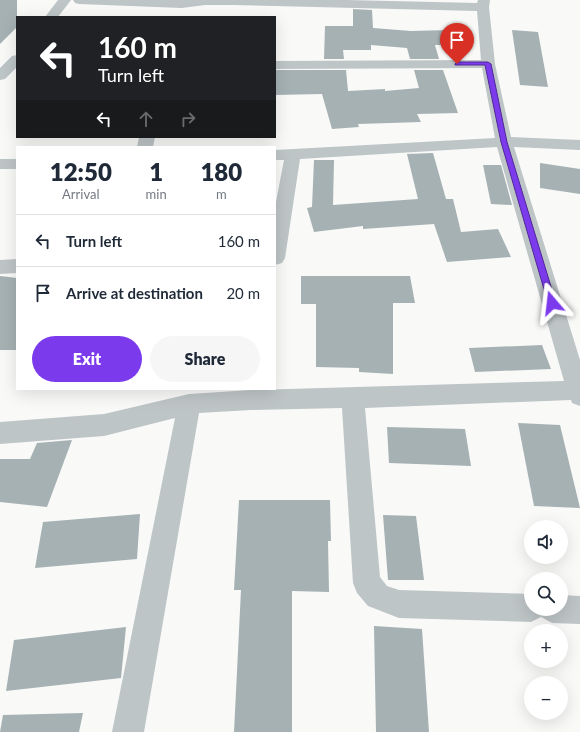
<!DOCTYPE html>
<meta charset="utf-8">
<style>
:root{--surface:#fff;--page:#f6f6f7;--text:#1f2937;--muted:#747a83;--line:#e0e1e3;--accent:#7c3aed}
body{margin:0;font-family:Lato,sans-serif;background:var(--page);color:var(--text);height:100vh;display:flex;flex-direction:column;font-size:15px;white-space:nowrap}
*{box-sizing:border-box;margin:0}
p{font-size:13px;color:var(--muted)}
.icon{flex:none;width:22px;height:22px;fill:none;stroke:currentColor;stroke-width:2;stroke-linecap:round;stroke-linejoin:round}
.map{position:relative;flex:1;overflow:hidden}
.panel{position:absolute;left:16px;top:146px;width:260px;height:244px;display:flex;flex-direction:column;background:var(--surface);border-radius:0px;box-shadow:0 4px 16px #0002}
.panel>*{flex:none}
.guide{position:absolute;left:16px;top:16px;width:260px;height:122px;border-radius:0px;box-shadow:0 4px 16px #0002;background:#202124;color:#fff;overflow:hidden}
.tools{position:absolute;left:524px;top:520px;display:grid;gap:8px}
.tools a{display:grid;place-items:center;width:44px;height:44px;border-radius:50%;background:var(--surface);box-shadow:0 4px 16px #0002;font-size:20px}
.pin{position:absolute;display:grid;place-items:center;width:34px;height:34px;color:#fff;margin:-41px -17px;border-radius:50% 50% 50% 0;rotate:-45deg;box-shadow:0 0 4px #0007}
.pin .icon{rotate:45deg}
.me{position:absolute;width:44px;margin:-22px;rotate:343deg;stroke-linejoin:round;filter:drop-shadow(0 0 3px #0008)}
.turn{display:flex;align-items:center;gap:14px;height:84px;padding:0 16px;font-size:18px}
.turn .icon{width:52px;height:52px;stroke-width:2.5}
.turn b{display:block;font-size:28px;line-height:34px}
.lanes{display:flex;align-items:center;height:38px;padding:0 16px;background:#0003;justify-content:center;gap:20px;direction:ltr}
.lanes .off{opacity:.35}
.eta{display:flex;justify-content:space-evenly;align-items:center;height:68px;text-align:center}
.eta b{font-size:24px;font-weight:800;line-height:28px}
.cta{display:flex;gap:8px;margin-top:auto;padding:8px 16px}
.cta a{flex:1;height:46px;border-radius:24px;background:var(--accent);color:#fff;font-size:16px;font-weight:800;line-height:46px;text-align:center}
.cta a+a{background:var(--page);color:var(--text)}
ul{padding:0;list-style:none}
li{display:flex;align-items:center;gap:12px;height:52px;padding:0 16px;border-top:1px solid var(--line)}
li div{flex:1}
li b{display:block;font-size:15px}
li em{font-style:normal}
.map>svg:first-child{display:block}
.building{fill:#a6b1b4}
.lines{fill:none;stroke-linecap:round;stroke-linejoin:round}
.minor{fill:#bec5c6;fill-rule:evenodd}
.route{fill:#7c3aed;stroke:#51269a}
</style>
<div class="map">
<svg width="580" height="732" viewBox="0 0 580 732">
<rect width="100%" height="100%" fill="#f9f9f8"/>
<g class="building">
<polygon points="0,0 17,0 17,27 0,44"/>
<polygon points="353,9 372,10 373,28 411,31 449,30 454,45 435,45 439,59 410,59 407,48 371,45 371,50 343,50 344,59 324,59 325,26 353,26"/>
<polygon points="512,30 538,32 548,87 520,85"/>
<polygon points="275,70 346,70 348,91 385,89 385,91 419,88 414,70 443,70 458,113 417,114 421,122 358,124 359,127 332,129 322,94 275,95"/>
<polygon points="433,153 446,199 453,199 461,232 498,229 511,257 447,262 434,224 363,229 363,226 314,232 307,208 312,207 314,160 334,160 333,205 418,199 407,154"/>
<polygon points="540,163 580,169 580,194 540,188"/>
<polygon points="483,165 501,165 512,205 491,204"/>
<polygon points="0,276 17,278 17,350 0,350"/>
<polygon points="301,276 410,276 415,303 393,303 393,374 359,372 359,368 316,367 316,304 301,304"/>
<polygon points="542,345 551,369 475,372 469,348"/>
<polygon points="518,423 560,425 580,508 534,506"/>
<polygon points="387,427 465,429 471,466 389,463"/>
<polygon points="72,440 47,507 0,502 0,459 30,459 37,443"/>
<polygon points="239,500 330,500 331,541 328,541 329,592 292,591 292,732 234,732 241,590 234,590"/>
<polygon points="140,514 137,559 35,568 43,522"/>
<polygon points="383,515 416,516 424,580 388,580"/>
<polygon points="374,626 422,629 429,732 376,732"/>
<polygon points="126,627 121,678 6,691 14,640"/>
<polygon points="83,713 79,732 0,732 3,715"/>
</g>
<g class="lines">
<g class="minor">
<polygon points="58,0 71,0 58,17 45,17"/>
<polygon points="73,0 347,0 477,3 478,0 490,0 489,7 495,64 511,137 580,140 580,150 514,147 580,360 580,406 572,403 571,400 365,408 380,577 387,586 399,590 531,594 531,609 561,609 561,595 580,596 580,624 552,623 541,617 531,622 399,618 368,606 357,593 353,583 342,408 251,410 199,413 144,732 112,732 175,418 104,436 0,444 0,422 104,414 189,394 251,390 564,381 497,147 300,159 285,258 282,263 275,265 275,207 284,160 275,160 275,150 495,138 482,68 275,69 275,61 481,60 477,11 234,5 205,5 182,8 79,4 75,3"/>
<polygon points="17,55 17,67 5,79 0,80 0,68 12,56"/>
<polygon points="139,137 155,137 153,147 137,147"/>
<rect x="0" y="159" width="17" height="10"/>
<polygon points="17,259 17,273 0,274 0,260"/>
</g>
</g>
<polygon class="route" points="457,62 488,62 491,64 507,142 556,303 555,305 552,306 548,303 501,142 485,65 455,65 455,64"/>
</svg>
<div class="tools">
<a><svg class="icon" aria-label="sound" viewBox="0 0 24 24"><path d="M4 9h4l5-4v14l-5-4H4zM17 9q2 3 0 6"/></svg></a>
<a><svg class="icon" aria-label="search" viewBox="0 0 24 24"><circle cx="10" cy="10" r="6"/><path d="M15 15l6 6"/></svg></a>
<a>+</a>
<a>−</a>
</div>
<div class="pin" style="left:457px;top:64px;background:#d93025"><svg class="icon" aria-label="arrive" viewBox="0 0 24 24"><path d="M6 21V4h12l-3 4 3 4H6"/></svg></div>
<svg class="me" style="left:552px;top:303px" viewBox="-20 -20 40 40"><path d="M0-17L14 15 0 8-14 15z" fill="#7c3aed" stroke="#fff" stroke-width="4"/></svg>
<div class="guide">
<div class="turn"><svg class="icon" aria-label="left" viewBox="0 0 24 24"><path d="M17 20v-9H6M10 6l-5 5 5 5"/></svg><div><b>160 m</b>Turn left</div></div>
<div class="lanes"><svg class="icon" aria-label="left" viewBox="0 0 24 24"><path d="M17 20v-9H6M10 6l-5 5 5 5"/></svg><svg class="icon off" aria-label="ahead" viewBox="0 0 24 24"><path d="M12 20V5M6 11l6-6 6 6"/></svg><svg class="icon off" aria-label="right" viewBox="0 0 24 24"><path d="M7 20v-9h11M14 6l5 5-5 5"/></svg></div>
</div>
<section class="panel">
<div class="eta">
<div><b>12:50</b><p>Arrival</p></div>
<div><b>1</b><p>min</p></div>
<div><b>180</b><p>m</p></div>
</div>
<ul>
<li><svg class="icon" aria-label="left" viewBox="0 0 24 24"><path d="M17 20v-9H6M10 6l-5 5 5 5"/></svg><div><b>Turn left</b></div><em>160 m</em></li>
<li><svg class="icon" aria-label="arrive" viewBox="0 0 24 24"><path d="M6 21V4h12l-3 4 3 4H6"/></svg><div><b>Arrive at destination</b></div><em>20 m</em></li>
</ul>
<div class="cta"><a>Exit</a><a>Share</a></div>
</section>
</div>
